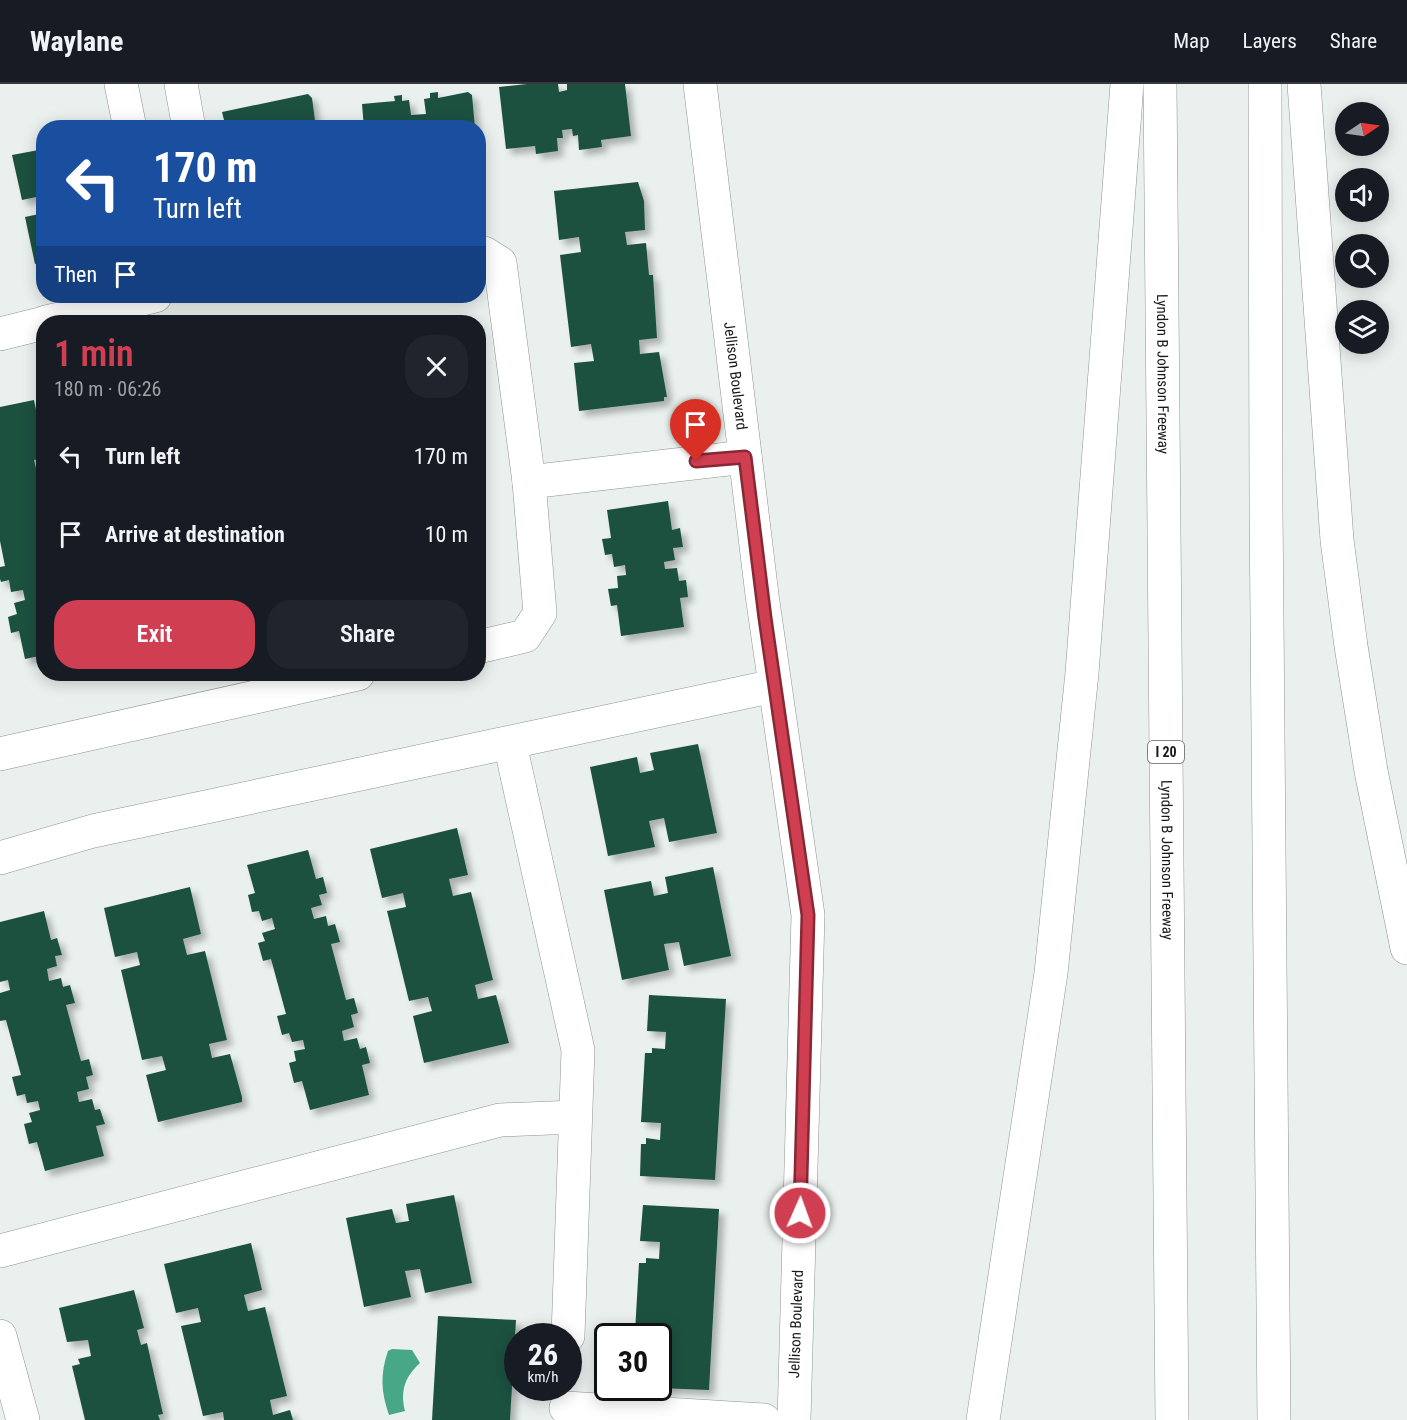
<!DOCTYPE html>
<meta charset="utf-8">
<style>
:root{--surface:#171b24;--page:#20242c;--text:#f1f3f6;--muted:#9ea1a6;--line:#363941;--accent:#cf3f51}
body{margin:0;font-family:"Roboto Condensed",sans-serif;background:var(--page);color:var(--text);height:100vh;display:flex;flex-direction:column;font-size:22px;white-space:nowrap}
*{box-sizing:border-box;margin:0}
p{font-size:20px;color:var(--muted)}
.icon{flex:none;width:33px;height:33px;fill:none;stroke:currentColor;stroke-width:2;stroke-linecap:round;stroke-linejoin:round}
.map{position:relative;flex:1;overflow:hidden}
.drawer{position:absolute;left:36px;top:231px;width:450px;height:366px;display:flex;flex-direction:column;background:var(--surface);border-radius:24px;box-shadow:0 3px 15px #0003}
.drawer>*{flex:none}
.guide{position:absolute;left:36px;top:36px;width:450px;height:183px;border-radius:24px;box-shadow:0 3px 15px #0003;background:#1a4fa0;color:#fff;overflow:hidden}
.needle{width:39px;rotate:77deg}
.buttons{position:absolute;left:1335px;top:18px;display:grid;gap:12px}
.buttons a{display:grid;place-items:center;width:54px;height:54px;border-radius:50%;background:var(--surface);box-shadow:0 3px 15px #0003;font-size:30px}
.speed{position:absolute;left:504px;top:1239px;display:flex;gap:12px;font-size:30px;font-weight:700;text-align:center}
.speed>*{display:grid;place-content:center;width:78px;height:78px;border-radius:50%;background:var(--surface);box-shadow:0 3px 15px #0003;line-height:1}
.speed small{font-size:15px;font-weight:400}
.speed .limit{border:3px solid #111;border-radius:9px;background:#fff;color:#111}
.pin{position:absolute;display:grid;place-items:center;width:51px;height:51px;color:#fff;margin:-62px -26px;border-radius:50% 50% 50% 0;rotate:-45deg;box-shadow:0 0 6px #0007}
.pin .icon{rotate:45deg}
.me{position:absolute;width:66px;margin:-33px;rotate:2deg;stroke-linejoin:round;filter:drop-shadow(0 0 4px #0008)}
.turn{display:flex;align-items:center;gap:21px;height:126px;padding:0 18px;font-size:27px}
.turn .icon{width:78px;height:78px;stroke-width:2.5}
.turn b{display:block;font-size:42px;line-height:51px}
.then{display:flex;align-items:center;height:57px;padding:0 18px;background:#0003;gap:12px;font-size:22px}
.round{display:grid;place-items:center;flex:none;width:63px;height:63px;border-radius:24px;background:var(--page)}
.summary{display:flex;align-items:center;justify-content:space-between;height:102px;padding:0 18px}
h1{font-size:36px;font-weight:600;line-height:45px;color:var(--accent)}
.cta{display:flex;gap:12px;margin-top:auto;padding:12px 18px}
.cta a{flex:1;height:69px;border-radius:24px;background:var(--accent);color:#fff;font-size:24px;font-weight:600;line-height:69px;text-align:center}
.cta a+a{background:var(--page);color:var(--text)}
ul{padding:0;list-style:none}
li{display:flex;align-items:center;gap:18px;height:78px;padding:0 18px}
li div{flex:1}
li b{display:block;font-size:22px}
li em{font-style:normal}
header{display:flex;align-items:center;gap:36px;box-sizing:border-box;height:84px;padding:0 30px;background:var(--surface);border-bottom:2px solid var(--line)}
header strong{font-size:28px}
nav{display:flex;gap:33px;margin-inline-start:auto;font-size:21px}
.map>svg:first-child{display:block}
.water{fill:#47a787}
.building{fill:#1e513f;filter:url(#shadow)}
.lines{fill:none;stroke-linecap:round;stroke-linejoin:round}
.minor-casing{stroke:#8e9491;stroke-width:34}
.highway-casing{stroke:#8e9491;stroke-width:34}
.minor{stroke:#fff;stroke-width:33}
.highway{stroke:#fff;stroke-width:33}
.route-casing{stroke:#872935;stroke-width:15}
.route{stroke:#cf3f51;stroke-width:10}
.labels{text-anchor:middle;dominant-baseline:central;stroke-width:6;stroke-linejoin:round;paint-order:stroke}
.shield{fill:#fff;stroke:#5d5e5d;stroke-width:1.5}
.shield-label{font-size:14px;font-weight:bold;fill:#171918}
.street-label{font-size:15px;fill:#171918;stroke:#fff}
</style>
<header>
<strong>Waylane</strong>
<nav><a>Map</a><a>Layers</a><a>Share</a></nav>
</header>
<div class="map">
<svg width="1407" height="1336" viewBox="0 0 1407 1336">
<defs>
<filter id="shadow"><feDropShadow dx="5.5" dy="5.5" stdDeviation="3" flood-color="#0004"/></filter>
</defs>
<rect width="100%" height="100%" fill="#e9f0ed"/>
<path class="water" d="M392,1265L412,1266L420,1279C405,1293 400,1306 405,1327L389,1331C381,1308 380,1290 388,1267Z"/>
<g class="building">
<polygon points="527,0 558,0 559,8 567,6 567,0 625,0 631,52 601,56 602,63 579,66 578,51 573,52 572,45 562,46 563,54 557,54 558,67 536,70 535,62 506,65 499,3"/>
<polygon points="438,8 438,14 468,8 472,11 475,44 364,44 362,20 395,17 394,12 402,11 402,17 409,16 411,31 426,30 424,15 430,14 430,9"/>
<polygon points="308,10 312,14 316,44 226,44 222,28"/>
<polygon points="44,65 44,118 41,112 22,116 12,71"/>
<polygon points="638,98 644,117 645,146 625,148 627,161 646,159 649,191 653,191 657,254 639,256 640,270 659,268 667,313 664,313 664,317 579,327 574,279 594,277 591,260 571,263 560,171 581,168 579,153 559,156 554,107"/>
<polygon points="44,129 44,178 35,180 25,133"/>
<polygon points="34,316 40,345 44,344 44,374 34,376 36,384 44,382 44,571 25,575 19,547 11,549 8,533 17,530 14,519 25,516 23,506 11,508 9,496 1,498 0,495 0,483 5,482 0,457 0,323"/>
<polygon points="668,417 672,446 680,444 683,463 673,464 675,476 664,478 665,485 677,484 679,497 686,496 688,513 680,514 684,543 621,552 617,521 611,522 608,505 618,504 617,492 626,491 625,481 614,483 612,470 605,471 602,455 611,454 607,426"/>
<polygon points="698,660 717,749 669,758 664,734 649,737 655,763 608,772 590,683 637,673 640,689 654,686 650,669"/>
<polygon points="457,744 468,791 449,795 453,812 471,808 493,896 475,901 478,915 496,911 509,959 424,979 413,932 432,927 428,913 409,917 387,827 406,823 403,809 382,814 370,765"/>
<polygon points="308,766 316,795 323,793 327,809 319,811 322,821 311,824 314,835 326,832 328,842 335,840 340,858 331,860 346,916 354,914 358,929 351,931 354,943 342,947 344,957 357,954 360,965 366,963 370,979 362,981 369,1011 310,1026 302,997 294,999 289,979 296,977 294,967 305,965 303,956 292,958 289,949 282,951 277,932 286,930 271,875 263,877 258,859 265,857 262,849 275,845 272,834 262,837 259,827 252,828 248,811 255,809 247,781"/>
<polygon points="713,783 731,872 684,882 679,858 664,860 669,886 622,896 604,806 651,797 654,812 668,809 665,793"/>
<polygon points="190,803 201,850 183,855 187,871 205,867 227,956 209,960 212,974 230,970 242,1013 242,1018 158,1038 146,991 166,986 162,972 142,976 121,886 140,881 137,868 115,873 104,824"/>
<polygon points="44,827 51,856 57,854 62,871 55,872 57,882 47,885 49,897 61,894 63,903 70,901 75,919 66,921 81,977 89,975 93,991 86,993 89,1005 77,1008 79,1018 92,1015 95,1026 100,1025 105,1040 96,1042 104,1072 45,1087 37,1058 29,1060 24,1040 32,1038 29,1029 40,1026 38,1017 27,1019 25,1010 17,1012 12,993 21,991 6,936 0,937 0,909 10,906 8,896 0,898 0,838"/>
<polygon points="649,911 726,915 715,1096 640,1092 641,1060 646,1060 646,1054 660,1056 661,1039 641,1038 645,969 652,969 652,964 665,965 666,948 647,947"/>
<polygon points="454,1111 472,1199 425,1209 420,1185 405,1187 411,1213 364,1223 346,1134 392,1125 396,1139 409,1137 406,1120"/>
<polygon points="643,1121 719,1125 709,1306 658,1304 658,1252 655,1252 655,1249 635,1248 639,1179 646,1179 646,1174 659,1175 660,1158 640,1157"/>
<polygon points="251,1159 262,1206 244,1211 248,1227 265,1223 287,1312 270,1316 273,1331 290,1326 293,1336 224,1336 223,1328 203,1332 181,1242 201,1238 198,1224 176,1229 164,1180"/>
<polygon points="134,1206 144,1244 137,1246 141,1261 147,1259 163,1330 158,1331 160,1336 85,1336 72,1282 80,1280 78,1275 91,1272 88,1256 67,1258 59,1224"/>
<polygon points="438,1232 516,1236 510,1336 432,1336"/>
</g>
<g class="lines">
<g class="minor-casing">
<g id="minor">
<polyline points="121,0 130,44"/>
<polyline points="181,0 189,44"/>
<path id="s1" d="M700,0L762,511L808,831L794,1336"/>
<polyline points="478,170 484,169 500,179 529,398 540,529 525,552 478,563"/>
<polyline points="46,238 155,212"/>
<polyline points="0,250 44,239"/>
<polyline points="529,398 745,373"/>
<polyline points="510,660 578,966 568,1252"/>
<polyline points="0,670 358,590"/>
<polyline points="0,774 93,747 774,602"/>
<polyline points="0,1167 500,1036 575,1033"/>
<polyline points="0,1252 23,1336"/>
<polyline points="566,1324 764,1336"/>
</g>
</g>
<g class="highway-casing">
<g id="highway">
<path id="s2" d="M1160,0L1172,1336"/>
<polyline points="1265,0 1266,421 1274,1336"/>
<polyline points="1304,0 1337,456 1351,562 1371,687 1407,864"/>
<polyline points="983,1336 1051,889 1082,589 1127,0"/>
</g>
</g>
<use href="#minor" class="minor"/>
<use href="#highway" class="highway"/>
</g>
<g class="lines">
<g class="route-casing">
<polyline id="route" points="696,377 745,373 765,534 808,831 800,1129"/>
</g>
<use href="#route" class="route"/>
</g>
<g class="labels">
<rect class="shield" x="1148" y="657" width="36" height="22" rx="4.5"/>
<g class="shield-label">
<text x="1166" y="668">I 20</text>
</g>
<g class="street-label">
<text stroke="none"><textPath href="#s2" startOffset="290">Lyndon B Johnson Freeway</textPath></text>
<text stroke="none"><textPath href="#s1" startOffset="294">Jellison Boulevard</textPath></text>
<text stroke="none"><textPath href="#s2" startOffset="776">Lyndon B Johnson Freeway</textPath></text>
<text transform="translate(796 1240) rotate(-88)">Jellison Boulevard</text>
</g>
</g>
</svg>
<div class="buttons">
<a><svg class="needle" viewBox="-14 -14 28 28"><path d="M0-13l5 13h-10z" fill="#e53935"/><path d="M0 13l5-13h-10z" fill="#9ea1a6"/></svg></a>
<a><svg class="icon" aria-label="sound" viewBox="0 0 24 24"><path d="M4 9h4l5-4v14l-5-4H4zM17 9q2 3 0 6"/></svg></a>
<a><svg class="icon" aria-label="search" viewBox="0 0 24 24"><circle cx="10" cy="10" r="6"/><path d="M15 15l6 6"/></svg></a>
<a><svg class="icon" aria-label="layers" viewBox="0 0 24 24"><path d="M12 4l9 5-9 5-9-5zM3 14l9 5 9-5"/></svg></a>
</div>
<div class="speed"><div>26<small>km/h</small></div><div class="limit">30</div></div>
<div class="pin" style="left:696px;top:377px;background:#d93025"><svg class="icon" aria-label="arrive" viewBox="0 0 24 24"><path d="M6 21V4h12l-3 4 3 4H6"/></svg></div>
<svg class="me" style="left:800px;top:1129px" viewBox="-20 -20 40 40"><circle r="17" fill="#cf3f51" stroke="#fff" stroke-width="3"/><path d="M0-11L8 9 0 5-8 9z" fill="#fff"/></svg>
<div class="guide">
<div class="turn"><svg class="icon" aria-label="left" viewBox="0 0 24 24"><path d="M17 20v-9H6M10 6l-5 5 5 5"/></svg><div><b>170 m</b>Turn left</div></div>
<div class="then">Then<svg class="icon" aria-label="arrive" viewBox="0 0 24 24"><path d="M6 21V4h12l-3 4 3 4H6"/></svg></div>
</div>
<section class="drawer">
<div class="summary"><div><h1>1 min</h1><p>180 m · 06:26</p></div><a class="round"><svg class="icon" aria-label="close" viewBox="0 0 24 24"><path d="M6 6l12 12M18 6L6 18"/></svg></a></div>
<ul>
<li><svg class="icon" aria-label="left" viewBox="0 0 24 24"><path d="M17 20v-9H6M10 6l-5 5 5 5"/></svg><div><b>Turn left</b></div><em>170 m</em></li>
<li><svg class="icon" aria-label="arrive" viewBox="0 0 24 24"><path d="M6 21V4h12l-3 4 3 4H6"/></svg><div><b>Arrive at destination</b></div><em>10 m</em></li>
</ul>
<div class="cta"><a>Exit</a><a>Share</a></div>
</section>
</div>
